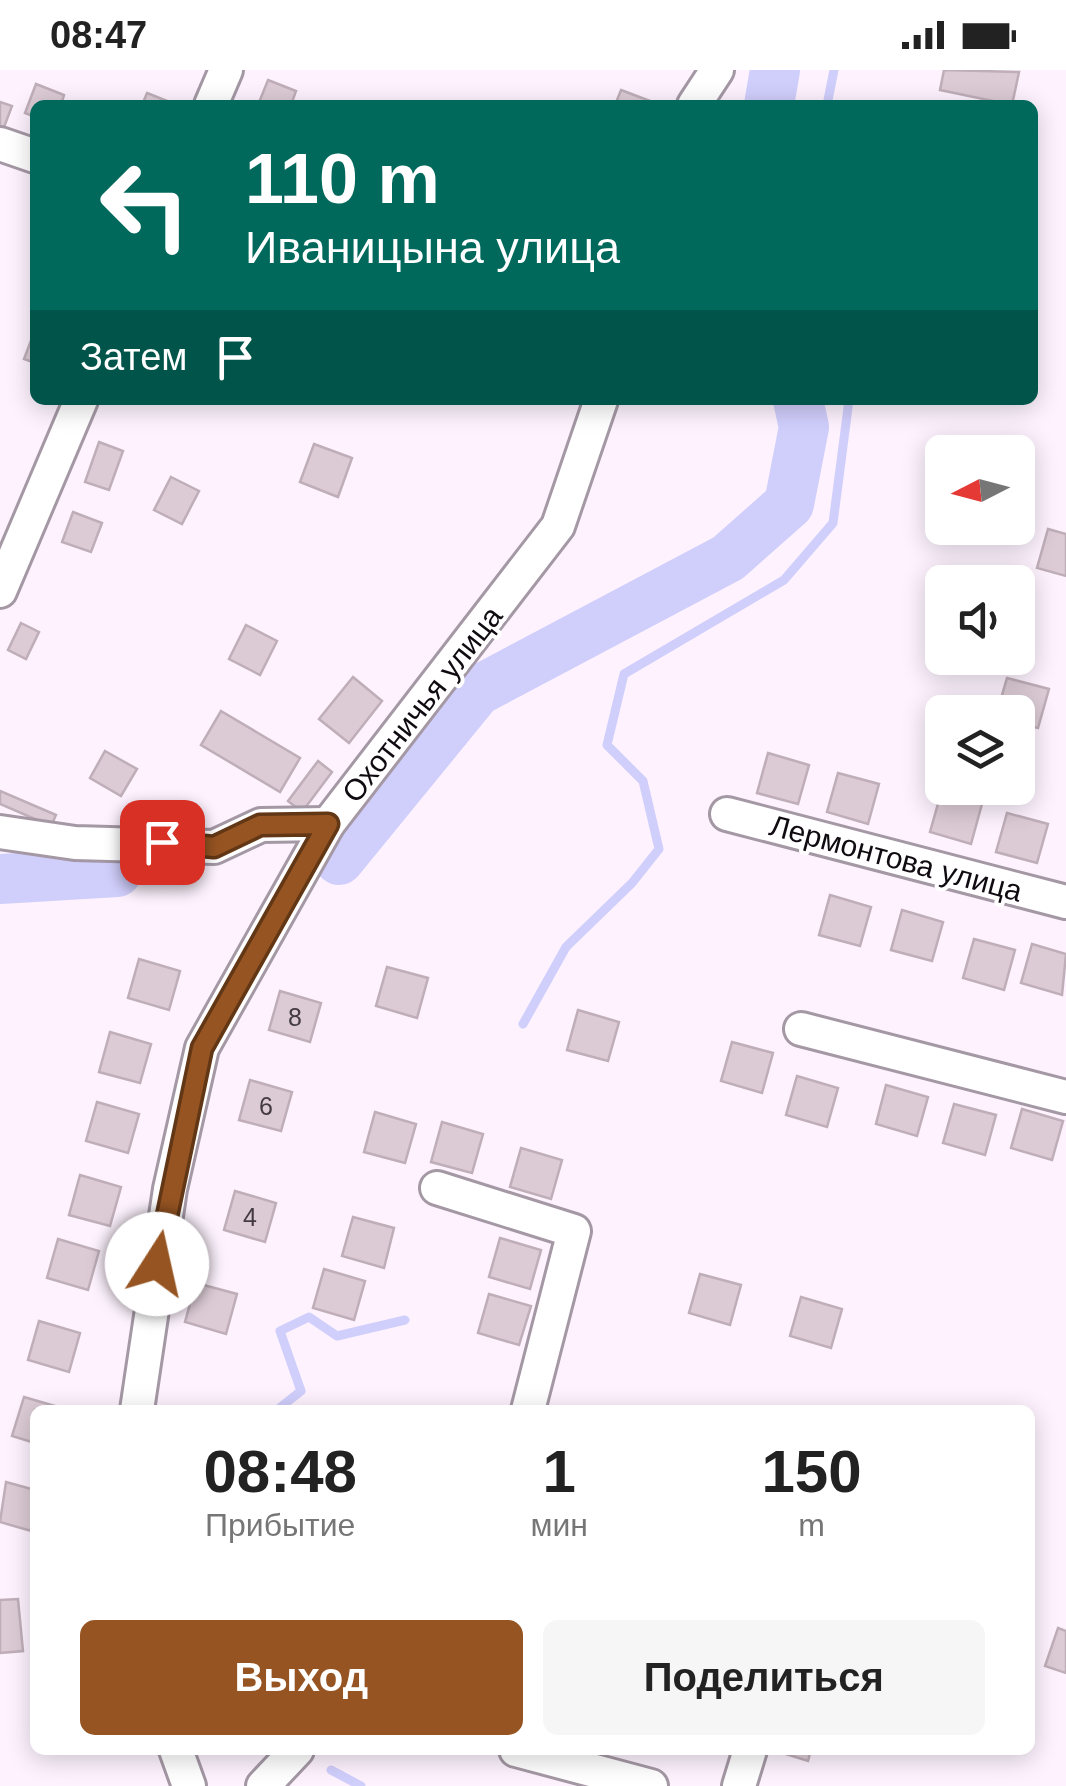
<!DOCTYPE html>
<html lang="ru">
<meta charset="utf-8">
<style>
:root{--surface:#fff;--page:#f6f6f6;--text:#222;--muted:#767676;--accent:#965422}
body{margin:0;font-family:Helvetica,sans-serif;background:var(--page);color:var(--text);height:100vh;display:flex;flex-direction:column;font-size:38px;white-space:nowrap}
*{box-sizing:border-box;margin:0}
p{font-size:32px;color:var(--muted)}
.icon{flex:none;width:55px;height:55px;fill:none;stroke:currentColor;stroke-width:2;stroke-linecap:round;stroke-linejoin:round}
.map{position:relative;flex:1;overflow:hidden}
.side{position:absolute;left:30px;top:1335px;width:1005px;height:350px;display:flex;flex-direction:column;background:var(--surface);border-radius:15px;box-shadow:0 5px 25px #0003}
.side>*{flex:none}
.banner{position:absolute;left:30px;top:30px;width:1008px;height:305px;border-radius:15px;box-shadow:0 5px 25px #0003;background:#00695c;color:#fff;overflow:hidden}
.needle{width:65px;rotate:264deg}
.controls{position:absolute;left:925px;top:365px;display:grid;gap:20px}
.controls a{display:grid;place-items:center;width:110px;height:110px;border-radius:15px;background:var(--surface);box-shadow:0 5px 25px #0003;font-size:50px}
.pin{position:absolute;display:grid;place-items:center;width:85px;height:85px;color:#fff;margin:-42px;border-radius:20px;box-shadow:0 5px 15px #0006}
.me{position:absolute;width:110px;margin:-55px;rotate:10deg;stroke-linejoin:round;filter:drop-shadow(0 0 8px #0008)}
.turn{display:flex;align-items:center;gap:35px;height:210px;padding:0 50px;font-size:45px}
.turn .icon{width:130px;height:130px;stroke-width:2.5}
.turn b{display:block;font-size:70px;line-height:85px}
.then{display:flex;align-items:center;height:95px;padding:0 50px;background:#0003;gap:20px;font-size:38px}
.eta{display:flex;justify-content:space-evenly;align-items:center;height:170px;text-align:center}
.eta b{font-size:60px;font-weight:700;line-height:70px}
.primary-button{display:flex;gap:20px;margin-top:auto;padding:20px 50px}
.primary-button a{flex:1;height:115px;border-radius:15px;background:var(--accent);color:#fff;font-size:40px;font-weight:700;line-height:115px;text-align:center}
.primary-button a+a{background:var(--page);color:var(--text)}
.status{display:flex;justify-content:space-between;align-items:center;height:70px;padding:0 50px;background:var(--surface);direction:ltr}
.status svg{height:28px;fill:currentColor}
.map>svg:first-child{display:block}
.lines{fill:none;stroke-linecap:round;stroke-linejoin:round}
.stream{stroke:#d0cefb;stroke-width:9}
.river{stroke:#d0cefb;stroke-width:50}
.building{fill:#dccbd5;stroke:#bfaeb8;stroke-width:2.5}
.minor-casing{stroke:#a498a5;stroke-width:38}
.minor{stroke:#fff;stroke-width:32}
.route-casing{stroke:#623716;stroke-width:25}
.route{stroke:#965422;stroke-width:18}
.labels{text-anchor:middle;dominant-baseline:central;stroke-width:8;stroke-linejoin:round;paint-order:stroke}
.number-label{font-size:25px;fill:#433b41}
.street-label{font-size:30px;fill:#100b10;stroke:#fff}
</style>
<div class="status"><b>08:47</b><svg viewBox="0 0 49 12"><path d="M0 12V9h3v3zM5 12V6h3v6zM10 12V3h3v9zM15 12V0h3v12zM26 1h20v11H26zM47 4h2v5h-2z"/></svg></div>
<div class="map">
<svg width="1066" height="1716" viewBox="0 0 1066 1716">
<rect width="100%" height="100%" fill="#fdf2fe"/>
<g class="lines">
<g class="stream">
<polyline points="827,35 834,0"/>
<polyline points="523,954 566,877 632,813 659,779 643,711 607,675 624,604 784,510 833,453 849,330"/>
<polyline points="277,1340 301,1321 280,1261 309,1247 337,1266 405,1250"/>
<polyline points="331,1700 361,1716"/>
</g>
<g class="river">
<polyline points="769,35 775,0"/>
<polyline points="339,790 477,621 728,488 789,434 804,357 798,330"/>
<polyline points="0,809 117,802"/>
</g>
</g>
<g class="building">
<polygon points="944,0 1019,2 1012,35 940,20"/>
<polygon points="268,10 296,21 291,35 258,35"/>
<polygon points="36,14 64,25 61,35 35,35 35,47 25,43"/>
<polygon points="621,20 650,31 648,35 615,35"/>
<polygon points="147,23 175,34 175,35 142,35"/>
<polygon points="0,32 12,36 1,65 0,65"/>
<polygon points="35,260 35,293 24,289"/>
<polygon points="99,372 123,381 109,420 85,412"/>
<polygon points="314,374 352,388 338,427 300,412"/>
<polygon points="171,407 199,421 182,454 154,440"/>
<polygon points="73,442 102,453 91,482 62,472"/>
<polygon points="1048,459 1066,464 1066,506 1037,498"/>
<polygon points="21,553 39,562 26,589 8,580"/>
<polygon points="246,555 277,571 260,605 229,589"/>
<polygon points="353,607 382,631 349,673 319,649"/>
<polygon points="1007,608 1049,619 1038,658 1018,653 1018,642 997,642"/>
<polygon points="221,641 300,688 280,722 201,675"/>
<polygon points="105,681 137,699 121,726 90,708"/>
<polygon points="768,683 809,695 798,734 757,723"/>
<polygon points="318,691 332,702 302,742 288,731"/>
<polygon points="838,703 879,714 868,754 827,742"/>
<polygon points="0,721 56,745 51,756 0,734"/>
<polygon points="941,723 982,734 971,774 930,762"/>
<polygon points="1007,743 1048,754 1037,793 996,782"/>
<polygon points="830,825 871,837 860,876 819,865"/>
<polygon points="902,840 943,852 932,891 891,880"/>
<polygon points="974,869 1015,880 1004,920 963,908"/>
<polygon points="1032,874 1066,884 1062,925 1021,913"/>
<polygon points="139,889 180,901 169,940 128,928"/>
<polygon points="387,897 428,908 417,948 376,936"/>
<polygon points="280,921 321,933 310,972 269,960"/>
<polygon points="578,940 619,952 608,991 567,980"/>
<polygon points="110,962 151,974 140,1013 99,1002"/>
<polygon points="732,972 773,983 762,1023 721,1011"/>
<polygon points="797,1006 838,1018 827,1057 786,1045"/>
<polygon points="250,1010 292,1022 281,1061 239,1050"/>
<polygon points="886,1015 928,1027 917,1066 876,1054"/>
<polygon points="97,1032 139,1044 128,1083 86,1071"/>
<polygon points="954,1034 996,1045 985,1085 943,1073"/>
<polygon points="1022,1039 1063,1051 1052,1090 1011,1078"/>
<polygon points="375,1042 416,1054 405,1093 364,1082"/>
<polygon points="442,1052 483,1064 472,1103 431,1092"/>
<polygon points="521,1078 562,1090 551,1129 510,1117"/>
<polygon points="80,1105 121,1117 110,1156 69,1145"/>
<polygon points="235,1121 276,1133 265,1172 224,1160"/>
<polygon points="353,1147 394,1158 384,1198 342,1186"/>
<polygon points="500,1168 541,1180 530,1219 489,1207"/>
<polygon points="58,1169 99,1181 88,1220 47,1208"/>
<polygon points="324,1199 365,1211 354,1250 313,1238"/>
<polygon points="700,1204 741,1215 730,1255 689,1243"/>
<polygon points="196,1213 237,1224 226,1264 185,1252"/>
<polygon points="489,1224 531,1236 519,1275 478,1263"/>
<polygon points="801,1227 842,1239 831,1278 790,1266"/>
<polygon points="39,1251 80,1263 69,1302 28,1290"/>
<polygon points="24,1327 65,1339 35,1340 35,1373 12,1366"/>
<polygon points="6,1412 35,1420 35,1462 0,1452"/>
<polygon points="18,1529 23,1581 0,1583 0,1530"/>
<polygon points="1058,1558 1066,1561 1066,1603 1045,1596"/>
<polygon points="773,1680 811,1680 808,1691"/>
</g>
<g class="lines">
<g class="minor-casing">
<g id="minor">
<polyline points="211,35 226,0"/>
<polyline points="694,35 717,0"/>
<polyline points="0,74 35,86"/>
<polyline points="0,521 81,330"/>
<polyline points="727,744 1066,832"/>
<polyline points="0,762 75,773 214,777 261,755 328,754"/>
<polyline points="801,959 1066,1027"/>
<polyline points="437,1118 574,1161 528,1340"/>
<polyline points="137,1340 170,1119 202,978 328,754 558,456 601,330"/>
<polyline points="176,1680 189,1716"/>
<polyline points="516,1680 651,1716"/>
<polyline points="263,1716 297,1680"/>
<polyline points="739,1716 750,1680"/>
</g>
</g>
<use href="#minor" class="minor"/>
</g>
<g class="lines">
<g class="route-casing">
<polyline id="route" points="157,1194 202,978 328,754 260,755 214,777 162,772"/>
</g>
<use href="#route" class="route"/>
</g>
<g class="labels">
<g class="number-label">
<text x="295" y="947">8</text>
<text x="266" y="1036">6</text>
<text x="250" y="1147">4</text>
</g>
<g class="street-label">
<text transform="translate(422 634) rotate(-52)">Охотничья улица</text>
<text transform="translate(896 788) rotate(15)">Лермонтова улица</text>
</g>
</g>
</svg>
<div class="controls">
<a><svg class="needle" viewBox="-14 -14 28 28"><path d="M0-13l5 13h-10z" fill="#e53935"/><path d="M0 13l5-13h-10z" fill="#767676"/></svg></a>
<a><svg class="icon" aria-label="sound" viewBox="0 0 24 24"><path d="M4 9h4l5-4v14l-5-4H4zM17 9q2 3 0 6"/></svg></a>
<a><svg class="icon" aria-label="layers" viewBox="0 0 24 24"><path d="M12 4l9 5-9 5-9-5zM3 14l9 5 9-5"/></svg></a>
</div>
<div class="pin" style="left:162px;top:772px;background:#d93025"><svg class="icon" aria-label="arrive" viewBox="0 0 24 24"><path d="M6 21V4h12l-3 4 3 4H6"/></svg></div>
<svg class="me" style="left:157px;top:1194px" viewBox="-20 -20 40 40"><circle r="19" fill="#fff"/><path d="M0-13L10 11 0 6-10 11z" fill="#965422"/></svg>
<div class="banner">
<div class="turn"><svg class="icon" aria-label="left" viewBox="0 0 24 24"><path d="M17 20v-9H6M10 6l-5 5 5 5"/></svg><div><b>110 m</b>Иваницына улица</div></div>
<div class="then">Затем<svg class="icon" aria-label="arrive" viewBox="0 0 24 24"><path d="M6 21V4h12l-3 4 3 4H6"/></svg></div>
</div>
<section class="side">
<div class="eta">
<div><b>08:48</b><p>Прибытие</p></div>
<div><b>1</b><p>мин</p></div>
<div><b>150</b><p>m</p></div>
</div>
<div class="primary-button"><a>Выход</a><a>Поделиться</a></div>
</section>
</div>
